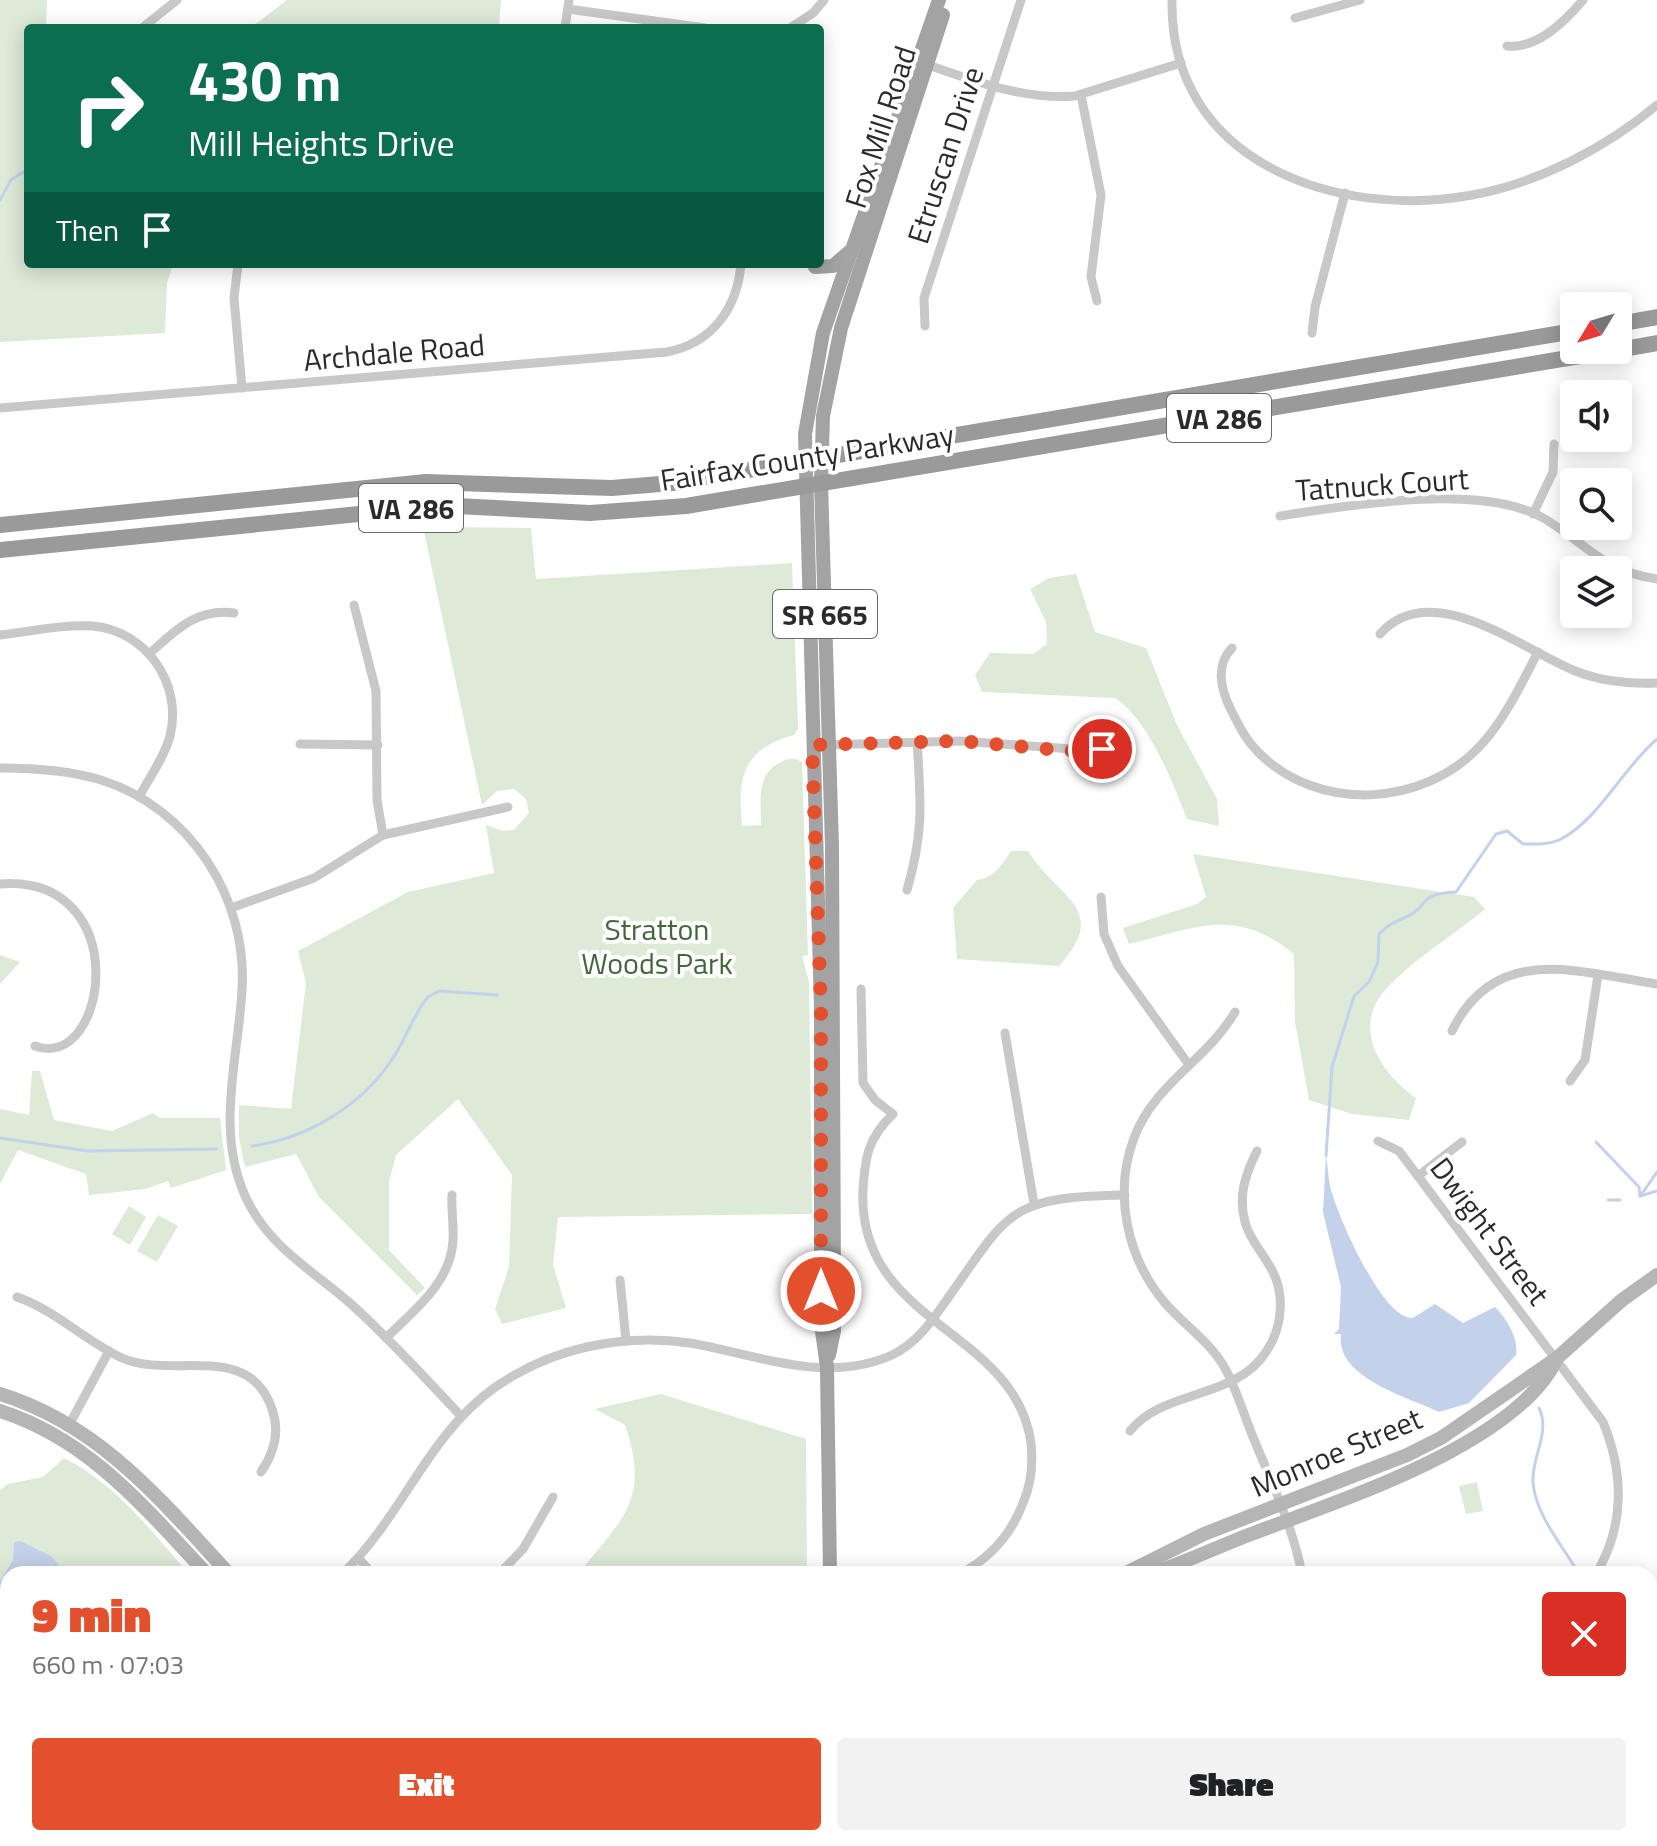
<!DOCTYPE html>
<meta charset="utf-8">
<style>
:root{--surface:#fff;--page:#f2f2f2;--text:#202124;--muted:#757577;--accent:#e3502d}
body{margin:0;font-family:"Titillium Web",sans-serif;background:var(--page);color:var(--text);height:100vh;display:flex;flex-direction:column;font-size:30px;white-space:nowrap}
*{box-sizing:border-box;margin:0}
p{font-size:26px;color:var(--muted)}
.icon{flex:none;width:44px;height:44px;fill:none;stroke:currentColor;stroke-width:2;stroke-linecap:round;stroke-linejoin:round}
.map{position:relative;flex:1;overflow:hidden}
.sheet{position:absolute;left:0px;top:1566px;width:1658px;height:280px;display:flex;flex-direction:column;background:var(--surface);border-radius:24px 24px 0 0;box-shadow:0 4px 20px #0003}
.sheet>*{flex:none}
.guide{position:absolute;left:24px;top:24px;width:800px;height:244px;border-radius:8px;box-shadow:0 4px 20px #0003;background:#0b6e4f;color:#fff;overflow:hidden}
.needle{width:52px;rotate:232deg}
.buttons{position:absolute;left:1560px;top:292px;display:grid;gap:16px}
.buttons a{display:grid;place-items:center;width:72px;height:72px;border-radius:8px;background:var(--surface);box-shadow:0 4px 20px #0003;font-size:40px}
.pin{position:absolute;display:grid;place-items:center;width:68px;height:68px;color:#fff;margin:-34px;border:4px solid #fff;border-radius:50%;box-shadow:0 2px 8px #0007}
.me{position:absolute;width:88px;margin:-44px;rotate:0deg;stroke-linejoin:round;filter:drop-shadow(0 0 6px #0008)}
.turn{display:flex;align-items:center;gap:28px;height:168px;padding:0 32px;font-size:36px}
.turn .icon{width:104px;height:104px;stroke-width:2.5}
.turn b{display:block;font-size:56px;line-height:68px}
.then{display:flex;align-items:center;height:76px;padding:0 32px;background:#0003;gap:16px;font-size:30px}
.round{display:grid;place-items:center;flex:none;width:84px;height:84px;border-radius:8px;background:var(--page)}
.head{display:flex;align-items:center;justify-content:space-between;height:136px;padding:0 32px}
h1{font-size:48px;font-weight:800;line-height:60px;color:var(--accent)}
.action{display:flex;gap:16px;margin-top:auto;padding:16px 32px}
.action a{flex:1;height:92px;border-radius:8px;background:var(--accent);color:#fff;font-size:32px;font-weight:800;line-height:92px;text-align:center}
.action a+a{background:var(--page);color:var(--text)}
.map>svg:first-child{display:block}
.green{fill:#ddead8}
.water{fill:#c4d1ea}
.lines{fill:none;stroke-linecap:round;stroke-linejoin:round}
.stream{stroke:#c4d1ea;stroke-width:3}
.minor{stroke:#c8c8c8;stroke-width:9}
.secondary{stroke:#b5b5b5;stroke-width:14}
.primary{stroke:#a3a3a3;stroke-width:14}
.trunk{stroke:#9a9a9a;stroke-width:16}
.route{stroke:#e3502d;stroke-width:14;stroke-dasharray:0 25.2}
.labels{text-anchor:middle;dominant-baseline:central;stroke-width:8;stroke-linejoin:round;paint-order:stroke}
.shield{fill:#fff;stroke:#6b6b6b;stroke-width:2}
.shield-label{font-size:28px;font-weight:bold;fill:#2b2b2b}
.street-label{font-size:30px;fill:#2b2b2b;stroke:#fff}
.park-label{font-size:30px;fill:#43663a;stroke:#fff}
</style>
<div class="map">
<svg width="1657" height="1846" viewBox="0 0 1657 1846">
<rect width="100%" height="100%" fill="#fff"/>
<g class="green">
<polygon points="0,0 47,0 46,28 28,28 28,264 173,264 167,283 165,333 0,342"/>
<polygon points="287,0 501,0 499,28 250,28"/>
<path d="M423,527L531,528L536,579L792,563L798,729L794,735C741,750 738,777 742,826L761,825C761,801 755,773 783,761C791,758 795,758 802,762L808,955L802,956L809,981L812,1214L558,1217L553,1264L566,1308L502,1324L495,1309L509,1267L512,1175L458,1099L396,1155L389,1182V1250L425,1288L417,1295L319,1197L296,1154L245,1167L239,1138V1105L291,1109L306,983L298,951L408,892L494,873L486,825L503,831L514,830L529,813L526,799L514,789L497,791L482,805Z"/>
<path d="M1076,574L1095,632L1146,648L1177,725L1217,799L1219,826L1187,819C1173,783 1148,719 1115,698L982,692L975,675L990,653L1033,654L1047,644L1046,622L1030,589L1049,578Z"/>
<path d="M1011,851H1028C1058,899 1111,908 1059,966L957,959L953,908L977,880C994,878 1002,865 1011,851Z"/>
<path d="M1193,854L1474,897L1485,909C1457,933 1392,973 1376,1003C1357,1041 1388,1078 1416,1098L1409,1120L1352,1114L1309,1100L1295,1022L1294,954C1235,906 1196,928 1129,944L1123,928L1197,904L1206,897Z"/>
<polygon points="0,955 20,962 0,984"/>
<polygon points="32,1071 40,1071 54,1120 112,1131 153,1113 160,1118 220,1118 226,1170 171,1188 168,1181 145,1189 89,1195 86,1174 18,1150 0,1184 0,1109 29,1115"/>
<polygon points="129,1206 146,1217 130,1245 112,1234"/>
<polygon points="158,1215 178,1226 157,1262 137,1251"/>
<path d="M661,1394L806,1439L807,1574H578C622,1519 651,1500 625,1425L595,1409Z"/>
<path d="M64,1458C116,1484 151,1531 189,1574H8V1780L0,1778V1490L8,1484L43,1477Z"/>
<polygon points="1477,1482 1483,1511 1466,1514 1459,1486"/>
<polygon points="1650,1648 1657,1684 1657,1846 1647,1846 1642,1838 1650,1838"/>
</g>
<g class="water">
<path d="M1326,1156C1328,1166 1328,1177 1330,1186C1336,1213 1383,1321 1413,1318L1435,1304L1463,1323L1495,1307C1507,1319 1519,1339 1516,1355L1469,1403L1439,1412C1408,1397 1335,1378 1341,1334H1334L1339,1329L1341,1287L1323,1212Z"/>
<polygon points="20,1541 51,1556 66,1574 8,1574 8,1641 0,1642 0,1582 13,1560 14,1542"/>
</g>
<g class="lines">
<g class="stream">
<polyline points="0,200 11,180 28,169"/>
<polyline points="0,1138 88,1151 217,1149"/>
<polyline points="1596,1142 1639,1187 1640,1196"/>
<path d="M252,1146C305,1139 360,1107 391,1061C405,1042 413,1014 428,997L439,991L498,995"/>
<path d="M1326,1156L1332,1067L1354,996L1369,982L1378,962L1379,934C1388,925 1394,922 1406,917C1431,906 1415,894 1456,892L1496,834L1507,831L1523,844C1534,844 1550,845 1561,839C1599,819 1623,768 1657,739"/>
<polyline points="1641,1195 1657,1172"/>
<polyline points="1640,1196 1657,1191"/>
<polyline points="1608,1200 1620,1200"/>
<path d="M1539,1408C1551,1433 1531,1457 1533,1483C1536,1516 1563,1546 1579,1574"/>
<polyline points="1650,1774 1657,1782"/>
</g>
<g class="minor">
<path d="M1172,0C1169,162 1337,220 1472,195C1538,183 1606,148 1657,105"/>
<polyline points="568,9 705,28"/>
<polyline points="1295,18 1360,0"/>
<polyline points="142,28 177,0"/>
<polyline points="565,28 569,0"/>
<polyline points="790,28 813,13 824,0"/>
<path d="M1507,46C1538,49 1565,21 1583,0"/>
<path d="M922,63C973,80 1021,100 1075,96L1181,63"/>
<polyline points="1081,95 1101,195 1091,277 1097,301"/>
<polyline points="238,264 234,298 242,388"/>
<polyline points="925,326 924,298 1021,0"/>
<polyline points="1312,333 1315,307 1345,193"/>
<path d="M0,408L667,352C712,343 737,309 741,264"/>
<polyline points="1533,514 1553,472 1554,444"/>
<path d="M1280,516C1350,505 1483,482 1545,519C1588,545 1602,571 1657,579"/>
<polyline points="354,605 376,691 377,800 383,835"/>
<path d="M1380,634C1432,575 1525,652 1578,672C1604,682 1629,684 1657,683"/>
<path d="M0,635C29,632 62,624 92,626C146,630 183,684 170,736C164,758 149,778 139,797"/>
<path d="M1232,648C1215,665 1221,690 1231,710C1239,725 1245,739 1257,751C1317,813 1423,808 1481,745C1505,719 1521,684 1538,652"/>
<path d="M149,654C175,631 196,608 234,613"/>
<polyline points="300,744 378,745"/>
<polyline points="824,745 960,741 1129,753"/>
<path d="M0,768C34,768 68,770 101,780C190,808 248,898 242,990C238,1060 215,1131 246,1198C269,1247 312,1270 351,1304C390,1339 425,1378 461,1416"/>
<path d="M0,884C136,874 108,1073 35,1046"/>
<path d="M907,890C924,831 921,803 917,742"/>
<polyline points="1101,897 1104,934 1118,966 1189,1065"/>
<polyline points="231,908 314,878 383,835 508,807"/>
<path d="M861,989L863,1083L875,1100L893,1114C868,1138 865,1157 863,1190C857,1325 1015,1328 1031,1443C1033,1463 1031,1485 1023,1503C1011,1535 990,1558 960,1574"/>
<path d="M1235,1012C1207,1060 1154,1084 1134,1138C1113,1194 1127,1258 1165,1303C1185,1326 1211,1342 1226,1370C1237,1391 1244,1415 1253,1437C1271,1481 1293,1527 1302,1574"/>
<path d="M1452,1031C1495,942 1578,972 1657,984"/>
<polyline points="1005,1033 1034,1204"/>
<polyline points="1570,1081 1585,1060 1598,975"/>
<path d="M1378,1141L1399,1151L1603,1422C1624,1473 1625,1526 1596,1574"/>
<polyline points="1418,1176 1462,1142"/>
<polyline points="620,1280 626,1341"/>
<path d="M17,1297C57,1311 85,1341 122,1358C172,1380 249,1340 272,1409C280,1431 274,1453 261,1472"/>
<path d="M386,1338C414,1310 451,1283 453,1240C454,1225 451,1210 452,1195"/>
<polyline points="68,1427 109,1351"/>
<path d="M1130,1431C1163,1389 1235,1400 1266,1352C1283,1327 1286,1291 1269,1265C1261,1251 1249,1238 1245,1222C1238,1196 1245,1175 1257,1151"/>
<polyline points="358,1558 373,1574"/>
<path d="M342,1574C402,1518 426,1437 494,1388C551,1348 622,1333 690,1343C755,1354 826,1385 892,1355C915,1344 929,1325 943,1305C1009,1213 1004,1197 1125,1195"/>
<polyline points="499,1574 523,1549 553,1497"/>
<polyline points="766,1838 766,1846"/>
<polyline points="916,1838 954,1846"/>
<polyline points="1128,1838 1128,1846"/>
<polyline points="1224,1838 1236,1846"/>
<polyline points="1531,1838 1532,1846"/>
<polyline points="597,1846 620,1838"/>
<polyline points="1040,1846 1041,1838"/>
</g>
<g class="secondary">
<path d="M0,1394C100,1425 161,1500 229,1574"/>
<path d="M0,1411C90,1440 144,1507 207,1574"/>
<polyline points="1124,1574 1204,1534 1407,1455 1441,1438 1557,1358 1622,1300 1657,1275"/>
<path d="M1151,1574C1186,1562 1219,1546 1254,1533C1338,1501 1518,1444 1557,1358"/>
<polyline points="370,1838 371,1846"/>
<polyline points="386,1838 387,1846"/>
<polyline points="428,1846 462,1838"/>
<polyline points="486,1846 503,1838"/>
</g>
<g class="primary">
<polyline points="815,267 833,266 849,252"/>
<polyline points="829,1355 834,1331 834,1280 832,846 821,484 823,416 841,328 943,15"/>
<polyline points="830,1574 827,1367 821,1324 821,1009 805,434 823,333 939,0"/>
<polyline points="831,1838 833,1846"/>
<polyline points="847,1838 849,1846"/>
</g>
<g class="trunk">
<polyline points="1618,324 1657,317"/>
<polyline points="1618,350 1657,343"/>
<polyline points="0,525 426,482 612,488 672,483 1574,331"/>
<polyline points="0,550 419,508 457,506 590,513 686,506 1616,350"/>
</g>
</g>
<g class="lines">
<polyline class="route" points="821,1291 821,1009 812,745 960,741 1070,751 1102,749"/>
</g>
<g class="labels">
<g class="shield">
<rect x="1167" y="394" width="104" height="48" rx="6"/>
<rect x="359" y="484" width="104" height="48" rx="6"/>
<rect x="773" y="590" width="104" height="48" rx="6"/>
</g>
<g class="shield-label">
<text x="1219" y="418">VA 286</text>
<text x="411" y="508">VA 286</text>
<text x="825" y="614">SR 665</text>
</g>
<g class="street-label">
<text transform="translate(880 127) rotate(-72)">Fox Mill Road</text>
<text transform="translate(945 155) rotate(-72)">Etruscan Drive</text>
<text transform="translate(394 352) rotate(-5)">Archdale Road</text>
<text transform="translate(807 457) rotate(-9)">Fairfax County Parkway</text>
<text transform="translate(1382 484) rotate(-4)">Tatnuck Court</text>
<text transform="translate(1490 1231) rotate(53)">Dwight Street</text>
<text transform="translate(1336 1452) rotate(-23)">Monroe Street</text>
</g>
<g class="park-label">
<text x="657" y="929">Stratton<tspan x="657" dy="34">Woods Park</tspan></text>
</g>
</g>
</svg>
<div class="buttons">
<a><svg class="needle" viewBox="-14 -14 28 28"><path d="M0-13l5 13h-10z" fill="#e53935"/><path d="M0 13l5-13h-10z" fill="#757577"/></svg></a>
<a><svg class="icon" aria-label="sound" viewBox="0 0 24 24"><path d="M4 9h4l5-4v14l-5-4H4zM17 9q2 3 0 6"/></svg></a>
<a><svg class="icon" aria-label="search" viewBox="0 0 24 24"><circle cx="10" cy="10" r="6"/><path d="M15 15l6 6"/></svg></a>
<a><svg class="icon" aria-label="layers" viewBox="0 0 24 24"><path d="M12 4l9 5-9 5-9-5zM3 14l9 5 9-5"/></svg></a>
</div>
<div class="pin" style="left:1102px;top:749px;background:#d93025"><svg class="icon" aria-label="arrive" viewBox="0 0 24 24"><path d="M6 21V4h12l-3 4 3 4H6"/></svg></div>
<svg class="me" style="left:821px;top:1291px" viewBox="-20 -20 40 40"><circle r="17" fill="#e3502d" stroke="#fff" stroke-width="3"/><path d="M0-11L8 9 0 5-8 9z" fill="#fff"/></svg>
<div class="guide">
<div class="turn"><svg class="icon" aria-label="right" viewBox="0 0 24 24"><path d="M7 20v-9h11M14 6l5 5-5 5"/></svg><div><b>430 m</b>Mill Heights Drive</div></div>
<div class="then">Then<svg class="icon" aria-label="arrive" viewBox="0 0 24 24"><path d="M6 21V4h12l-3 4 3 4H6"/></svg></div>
</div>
<section class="sheet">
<div class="head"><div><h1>9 min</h1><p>660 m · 07:03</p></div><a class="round" style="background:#d93025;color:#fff"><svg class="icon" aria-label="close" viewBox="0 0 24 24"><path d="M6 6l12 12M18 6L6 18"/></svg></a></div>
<div class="action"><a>Exit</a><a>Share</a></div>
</section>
</div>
